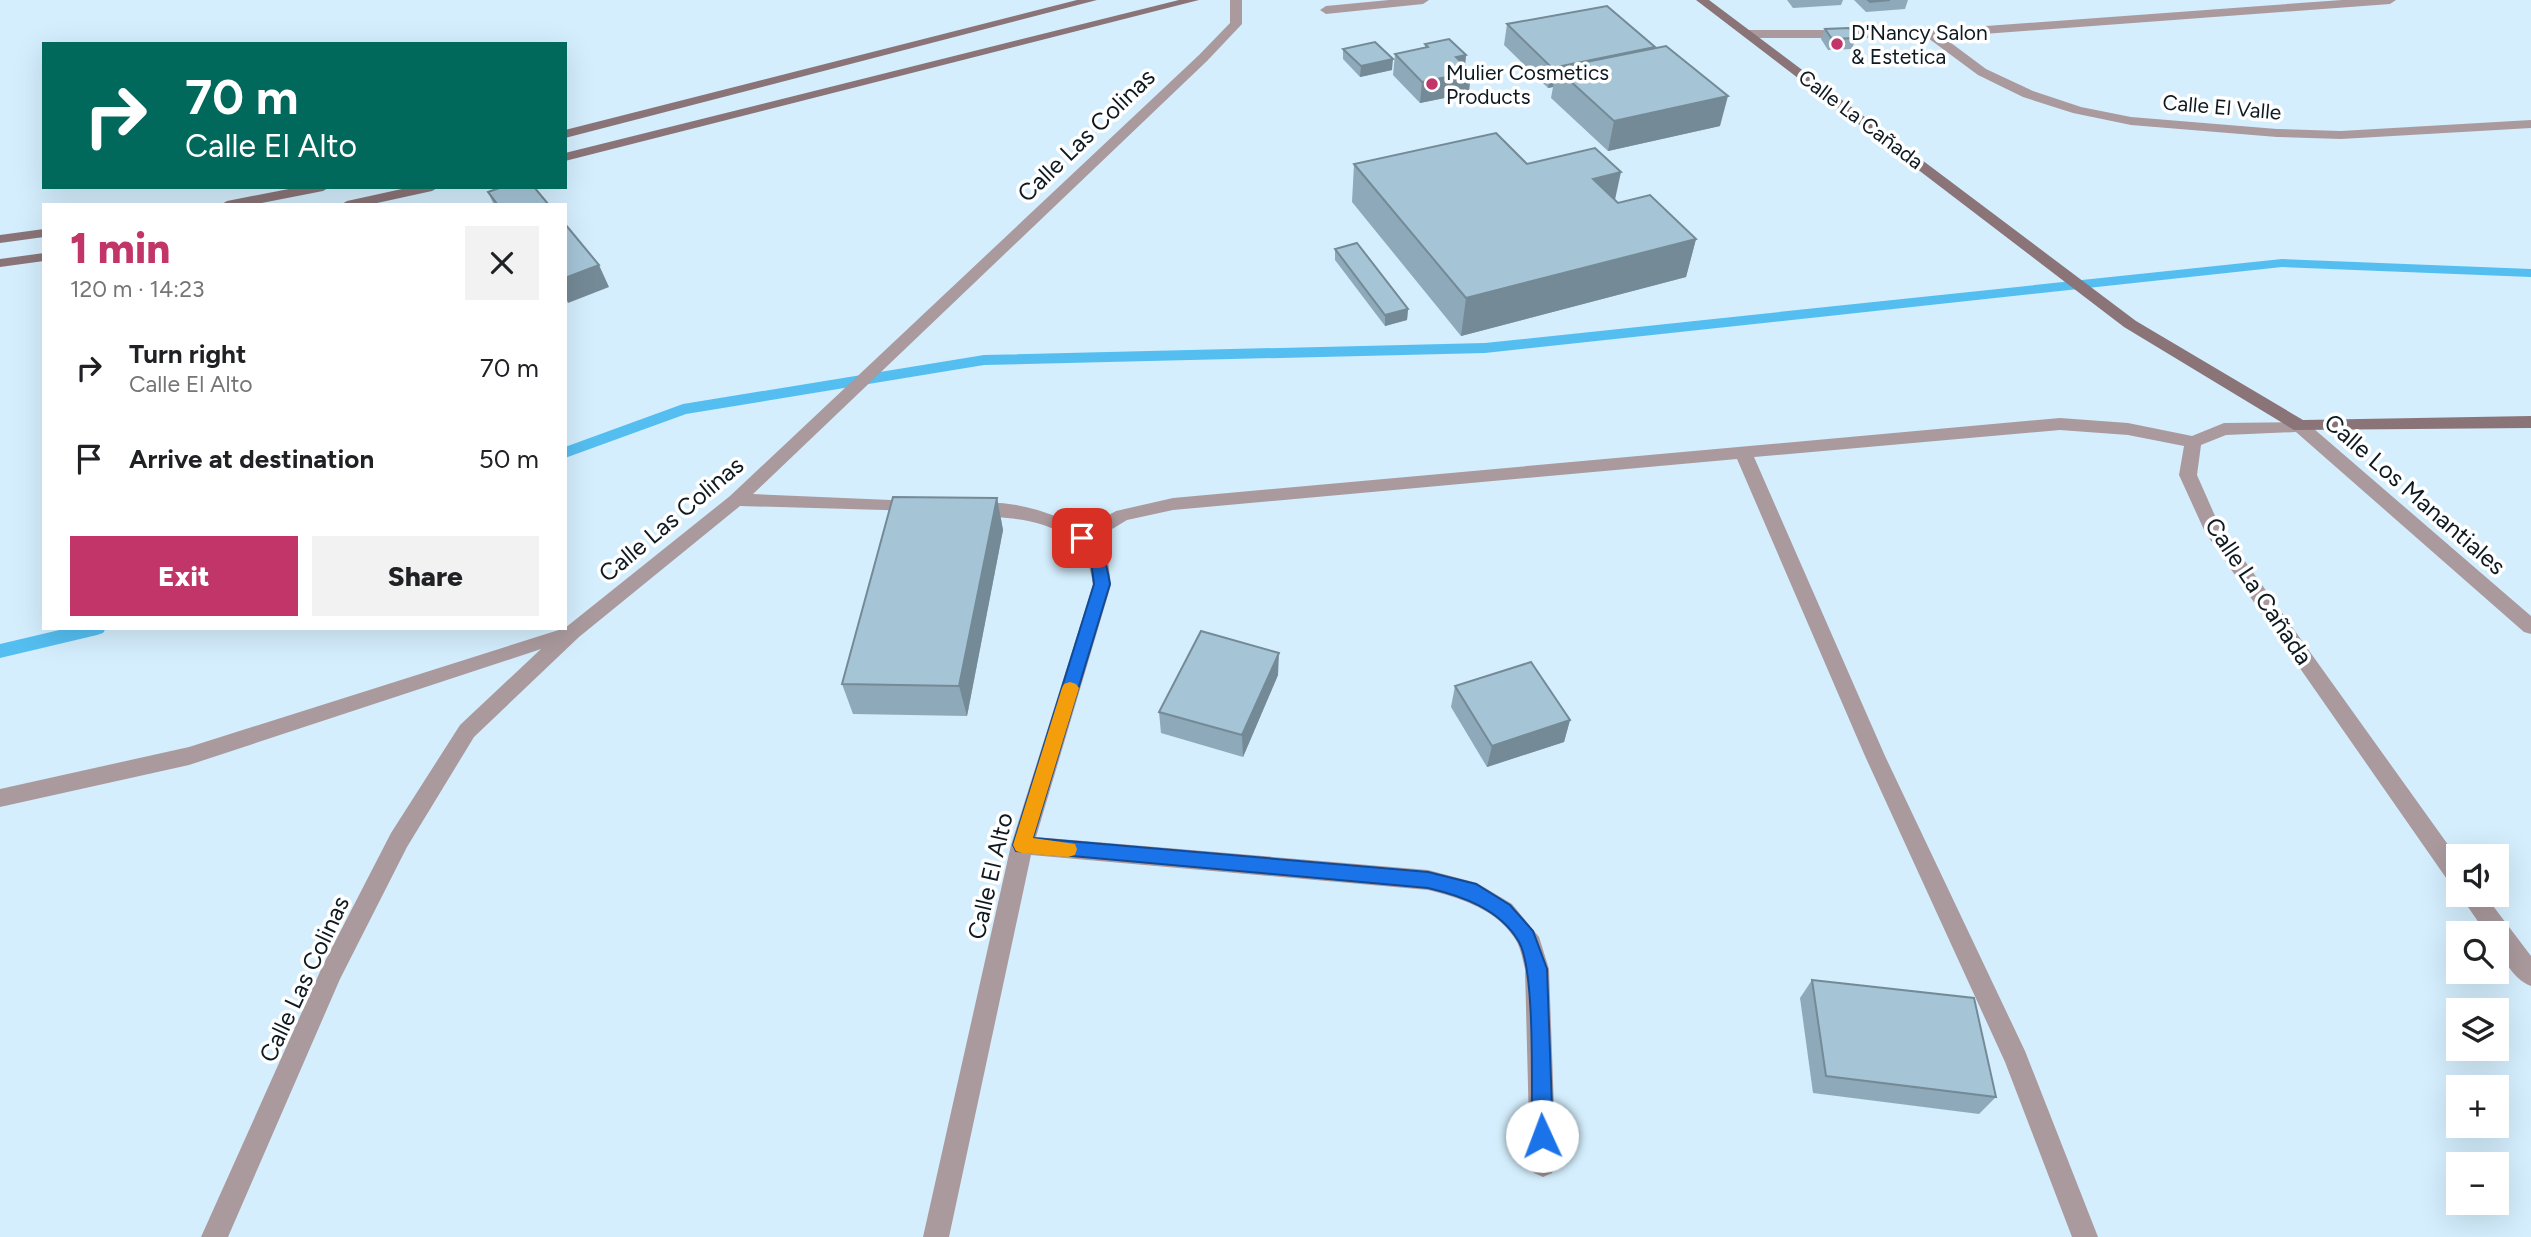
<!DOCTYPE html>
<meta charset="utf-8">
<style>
:root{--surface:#fff;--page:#f2f2f2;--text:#202124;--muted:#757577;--accent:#c13568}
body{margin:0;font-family:Figtree,sans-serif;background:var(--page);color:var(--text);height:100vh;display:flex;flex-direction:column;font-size:26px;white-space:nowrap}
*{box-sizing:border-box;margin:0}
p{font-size:23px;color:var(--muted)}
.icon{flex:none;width:38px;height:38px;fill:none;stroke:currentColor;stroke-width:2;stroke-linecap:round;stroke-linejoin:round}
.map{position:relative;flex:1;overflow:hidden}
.details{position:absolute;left:42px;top:203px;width:525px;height:427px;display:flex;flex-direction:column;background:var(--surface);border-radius:0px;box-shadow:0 7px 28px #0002}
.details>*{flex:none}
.top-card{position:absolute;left:42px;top:42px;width:525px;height:147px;border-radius:0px;box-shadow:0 7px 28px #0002;background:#00695c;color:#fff;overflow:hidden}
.fabs{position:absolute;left:2446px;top:844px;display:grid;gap:14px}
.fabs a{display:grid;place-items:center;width:63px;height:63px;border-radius:0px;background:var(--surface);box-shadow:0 7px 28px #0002;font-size:35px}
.pin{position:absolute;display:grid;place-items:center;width:60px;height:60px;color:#fff;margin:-30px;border-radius:14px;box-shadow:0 4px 10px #0006}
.me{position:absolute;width:77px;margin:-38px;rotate:358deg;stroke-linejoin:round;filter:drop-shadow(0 0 5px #0008)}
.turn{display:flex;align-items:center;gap:24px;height:147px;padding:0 28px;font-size:32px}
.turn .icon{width:91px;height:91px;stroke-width:2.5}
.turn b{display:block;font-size:49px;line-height:60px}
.round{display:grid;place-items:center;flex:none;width:74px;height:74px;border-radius:0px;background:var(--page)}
.summary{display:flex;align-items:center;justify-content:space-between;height:119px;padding:0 28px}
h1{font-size:42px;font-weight:800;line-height:52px;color:var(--accent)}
.action{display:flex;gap:14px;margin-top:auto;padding:14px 28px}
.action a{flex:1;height:80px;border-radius:0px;background:var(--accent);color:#fff;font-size:28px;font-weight:800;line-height:80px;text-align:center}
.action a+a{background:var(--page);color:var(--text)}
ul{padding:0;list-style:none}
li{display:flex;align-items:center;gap:21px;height:91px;padding:0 28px}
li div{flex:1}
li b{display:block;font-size:26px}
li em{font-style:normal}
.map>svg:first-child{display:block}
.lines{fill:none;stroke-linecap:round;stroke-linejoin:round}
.stream{fill:#54bef0;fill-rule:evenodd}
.minor{fill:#aa9a9d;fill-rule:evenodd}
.secondary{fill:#8a7478;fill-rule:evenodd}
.wall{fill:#8ea9b9}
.shaded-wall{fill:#748a96}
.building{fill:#a5c5d7;stroke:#748a96;stroke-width:2}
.route{fill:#1a73e8;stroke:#114b97;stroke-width:2}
.slow{fill:#f59e0b}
.poi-dot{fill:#c13568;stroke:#fff;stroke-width:2.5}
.labels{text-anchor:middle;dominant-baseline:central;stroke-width:7;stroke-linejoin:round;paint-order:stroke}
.far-poi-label{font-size:21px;fill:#0e1a21;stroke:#fff;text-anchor:start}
.far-street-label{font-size:21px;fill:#0e1a21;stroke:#fff}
.street-label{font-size:24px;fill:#0e1a21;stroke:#fff}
</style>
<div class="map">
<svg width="2531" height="1237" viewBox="0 0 2531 1237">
<rect width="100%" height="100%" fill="#d4eefd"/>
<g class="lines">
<g class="stream">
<polygon points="2282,259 2531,269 2531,277 2282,267 1485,353 984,365 686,414 565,458 565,447 683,404 984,355 1485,343"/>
<polygon points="68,628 106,628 103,633 97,635 0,658 0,644"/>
</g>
<g class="minor">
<polygon points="1230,0 1242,0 1242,24 1207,61 753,494 914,501 920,503 923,507 920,511 740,506 579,637 474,737 407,847 340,979 228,1237 201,1237 323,965 391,833 460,725 541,649 189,765 0,807 0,789 189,747 565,628 730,496 1199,55 1230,23"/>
<polygon points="1389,0 1429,0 1423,4 1326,14 1320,10 1326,6"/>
<polygon points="2342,0 2396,0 2390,4 1943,37 1986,69 2033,91 2081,107 2131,117 2277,129 2341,131 2531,120 2531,128 2341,139 2277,137 2131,125 2073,113 2023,97 1978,75 1928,38 1747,38 1741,34 1747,30 1931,30"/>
<path d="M2060,418L2128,423L2192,436L2224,423L2306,422L2531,616V634L2524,632L2296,432L2226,435L2201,445L2197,475L2219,525L2459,860V888L2451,885L2205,532L2179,475L2184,446L2128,435L2060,430L1754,457L1885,756L2025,1051L2098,1237H2072L2005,1062L1865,756L1737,459L1173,510L1127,520L1094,540L1108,561L1111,585L1036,837L1428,870L1477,883L1512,904L1539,937L1549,969L1556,1164L1552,1173L1543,1177L1534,1173L1530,1164L1525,969C1523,961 1521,950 1517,942C1499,910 1461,898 1428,890L1031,855L949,1237H923L1011,845L1093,585C1088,537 1051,522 1007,518C994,516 981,517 969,513L966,509L969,505C999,496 1057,512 1082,530L1116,511L1173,498Z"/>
<path d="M2459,894H2484L2531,956V986C2512,979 2497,952 2497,933H2486Z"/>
</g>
<g class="secondary">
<polygon points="1077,0 1097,0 565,138 565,130"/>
<polygon points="1179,0 1199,0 565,161 565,153"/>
<polygon points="1696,0 1709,0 2136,321 2303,420 2531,416 2531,428 2294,430 2124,327"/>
<polygon points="299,187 330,187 323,191 251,205 220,205 227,201"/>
<polygon points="411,187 439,187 432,191 368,205 340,205 347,201"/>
<polygon points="44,229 44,237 0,243 0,235"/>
<polygon points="44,253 44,261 0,267 0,259"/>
</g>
</g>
<g class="wall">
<polygon points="1787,0 1843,0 1841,5 1793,8"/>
<polygon points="1854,0 1908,0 1905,9 1866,12"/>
<polygon points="1507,24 1720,126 1608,151 1551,98 1553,87 1548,88 1504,45"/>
<polygon points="1825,29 1856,38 1852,49 1828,50 1821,39"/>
<polygon points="1425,44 1466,55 1465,65 1469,93 1420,103 1393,75 1395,54 1425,48"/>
<polygon points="1343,49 1392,70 1360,77 1343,59"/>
<polygon points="1354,164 1527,164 1615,200 1618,203 1696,239 1686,277 1461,336 1352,202"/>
<polygon points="488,192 549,205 494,205"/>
<polygon points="1335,249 1408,309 1407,320 1385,326 1335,260"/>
<polygon points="997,498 1003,530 967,716 853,714 842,684"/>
<polygon points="1278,675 1243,757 1161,733 1159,712"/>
<polygon points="1455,686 1570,720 1564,742 1487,767 1451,707"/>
<polygon points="1812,980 1996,1097 1979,1114 1813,1093 1800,998"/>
</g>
<g class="shaded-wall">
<polygon points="1655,47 1556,68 1553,87 1548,88 1552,68"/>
<polygon points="1466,55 1464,74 1471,72 1469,93 1420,103 1422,82 1456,57"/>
<polygon points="1393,59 1392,70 1360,77 1361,66"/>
<polygon points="1728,96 1720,126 1608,151 1614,121"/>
<polygon points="1621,172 1613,209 1593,179"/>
<polygon points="1696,239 1686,277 1461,336 1466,298"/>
<polygon points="599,265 609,287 568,303 565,296 565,278"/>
<polygon points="1408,309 1407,320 1385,326 1385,315"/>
<polygon points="997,498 1003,530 967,716 959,686"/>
<polygon points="1279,653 1278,675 1243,757 1242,735"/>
<polygon points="1570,720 1564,742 1487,767 1492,746"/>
</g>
<g class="building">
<polygon points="1868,0 1890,0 1870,2"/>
<polygon points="1607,6 1655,47 1552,68 1507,24"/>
<polygon points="1849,28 1856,38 1832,39 1825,29"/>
<polygon points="1449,39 1466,55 1456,57 1471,72 1422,82 1395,54 1428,47 1425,44"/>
<polygon points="1375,42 1393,59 1361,66 1343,49"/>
<polygon points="1666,46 1728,96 1614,121 1556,68"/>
<polygon points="1496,133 1527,164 1595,148 1621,172 1593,179 1618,203 1650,195 1696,239 1466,298 1354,164"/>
<polygon points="502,187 534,187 549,205 498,205 488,192"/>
<polygon points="565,224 599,265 565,278"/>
<polygon points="1357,243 1408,309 1385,315 1335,249"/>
<polygon points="893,497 997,498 959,686 842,684"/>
<polygon points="1201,631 1279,653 1242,735 1159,712"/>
<polygon points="1531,662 1570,720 1492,746 1455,686"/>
<polygon points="1812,980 1974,998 1996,1097 1826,1076"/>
</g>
<path class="route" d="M1082,532C1102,539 1107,566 1110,584L1033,838L1428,872L1476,884L1510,905L1533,931L1547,969L1553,1136L1550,1143L1542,1146L1535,1143L1532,1136C1531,1095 1536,972 1519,942C1500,909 1462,896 1428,888L1016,851L1013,845L1094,584L1091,561L1074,538Z"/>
<polygon class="slow" points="1070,682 1076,684 1079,688 1033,838 1075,844 1077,849 1075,855 1068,857 1022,853 1016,851 1013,845 1062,688 1064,684"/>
<g class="poi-dot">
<circle cx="1837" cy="44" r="7"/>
<circle cx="1432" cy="84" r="7"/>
</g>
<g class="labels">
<g class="far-poi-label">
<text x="1851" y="32">D'Nancy Salon<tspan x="1851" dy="24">&amp; Estetica</tspan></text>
<text x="1446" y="72">Mulier Cosmetics<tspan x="1446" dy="24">Products</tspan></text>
</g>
<g class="far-street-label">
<text transform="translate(2222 107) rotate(5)">Calle El Valle</text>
<text transform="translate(1861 119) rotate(37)">Calle La Cañada</text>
</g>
<g class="street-label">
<text transform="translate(1086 135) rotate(-44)">Calle Las Colinas</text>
<text transform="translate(2415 494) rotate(41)">Calle Los Manantiales</text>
<text transform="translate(671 519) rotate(-40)">Calle Las Colinas</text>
<text transform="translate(2259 591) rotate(56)">Calle La Cañada</text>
<text transform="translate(990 876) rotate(-77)">Calle El Alto</text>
<text transform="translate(304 979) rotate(-65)">Calle Las Colinas</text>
</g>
</g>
</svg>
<div class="fabs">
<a><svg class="icon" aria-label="sound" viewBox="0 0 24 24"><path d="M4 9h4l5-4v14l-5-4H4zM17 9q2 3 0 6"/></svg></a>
<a><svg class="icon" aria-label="search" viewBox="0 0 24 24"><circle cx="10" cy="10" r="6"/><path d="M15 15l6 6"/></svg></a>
<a><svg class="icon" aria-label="layers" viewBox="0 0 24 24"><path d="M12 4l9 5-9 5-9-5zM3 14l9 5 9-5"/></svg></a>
<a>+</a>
<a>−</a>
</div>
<div class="pin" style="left:1082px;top:538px;background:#d93025"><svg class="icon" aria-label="arrive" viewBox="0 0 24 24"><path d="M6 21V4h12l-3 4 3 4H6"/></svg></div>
<svg class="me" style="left:1542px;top:1136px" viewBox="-20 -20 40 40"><circle r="19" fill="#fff"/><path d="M0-13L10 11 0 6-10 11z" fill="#1a73e8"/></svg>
<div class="top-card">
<div class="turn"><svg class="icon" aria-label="right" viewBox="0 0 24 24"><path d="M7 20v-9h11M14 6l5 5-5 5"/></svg><div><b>70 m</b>Calle El Alto</div></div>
</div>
<section class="details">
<div class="summary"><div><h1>1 min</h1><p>120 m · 14:23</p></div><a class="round"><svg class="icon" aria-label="close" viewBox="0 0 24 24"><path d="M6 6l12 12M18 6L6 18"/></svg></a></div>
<ul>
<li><svg class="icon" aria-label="right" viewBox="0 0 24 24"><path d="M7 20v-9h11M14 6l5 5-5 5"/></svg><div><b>Turn right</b><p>Calle El Alto</p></div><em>70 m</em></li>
<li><svg class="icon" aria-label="arrive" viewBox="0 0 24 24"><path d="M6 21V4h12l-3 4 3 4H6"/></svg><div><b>Arrive at destination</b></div><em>50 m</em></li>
</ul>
<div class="action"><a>Exit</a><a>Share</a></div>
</section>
</div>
